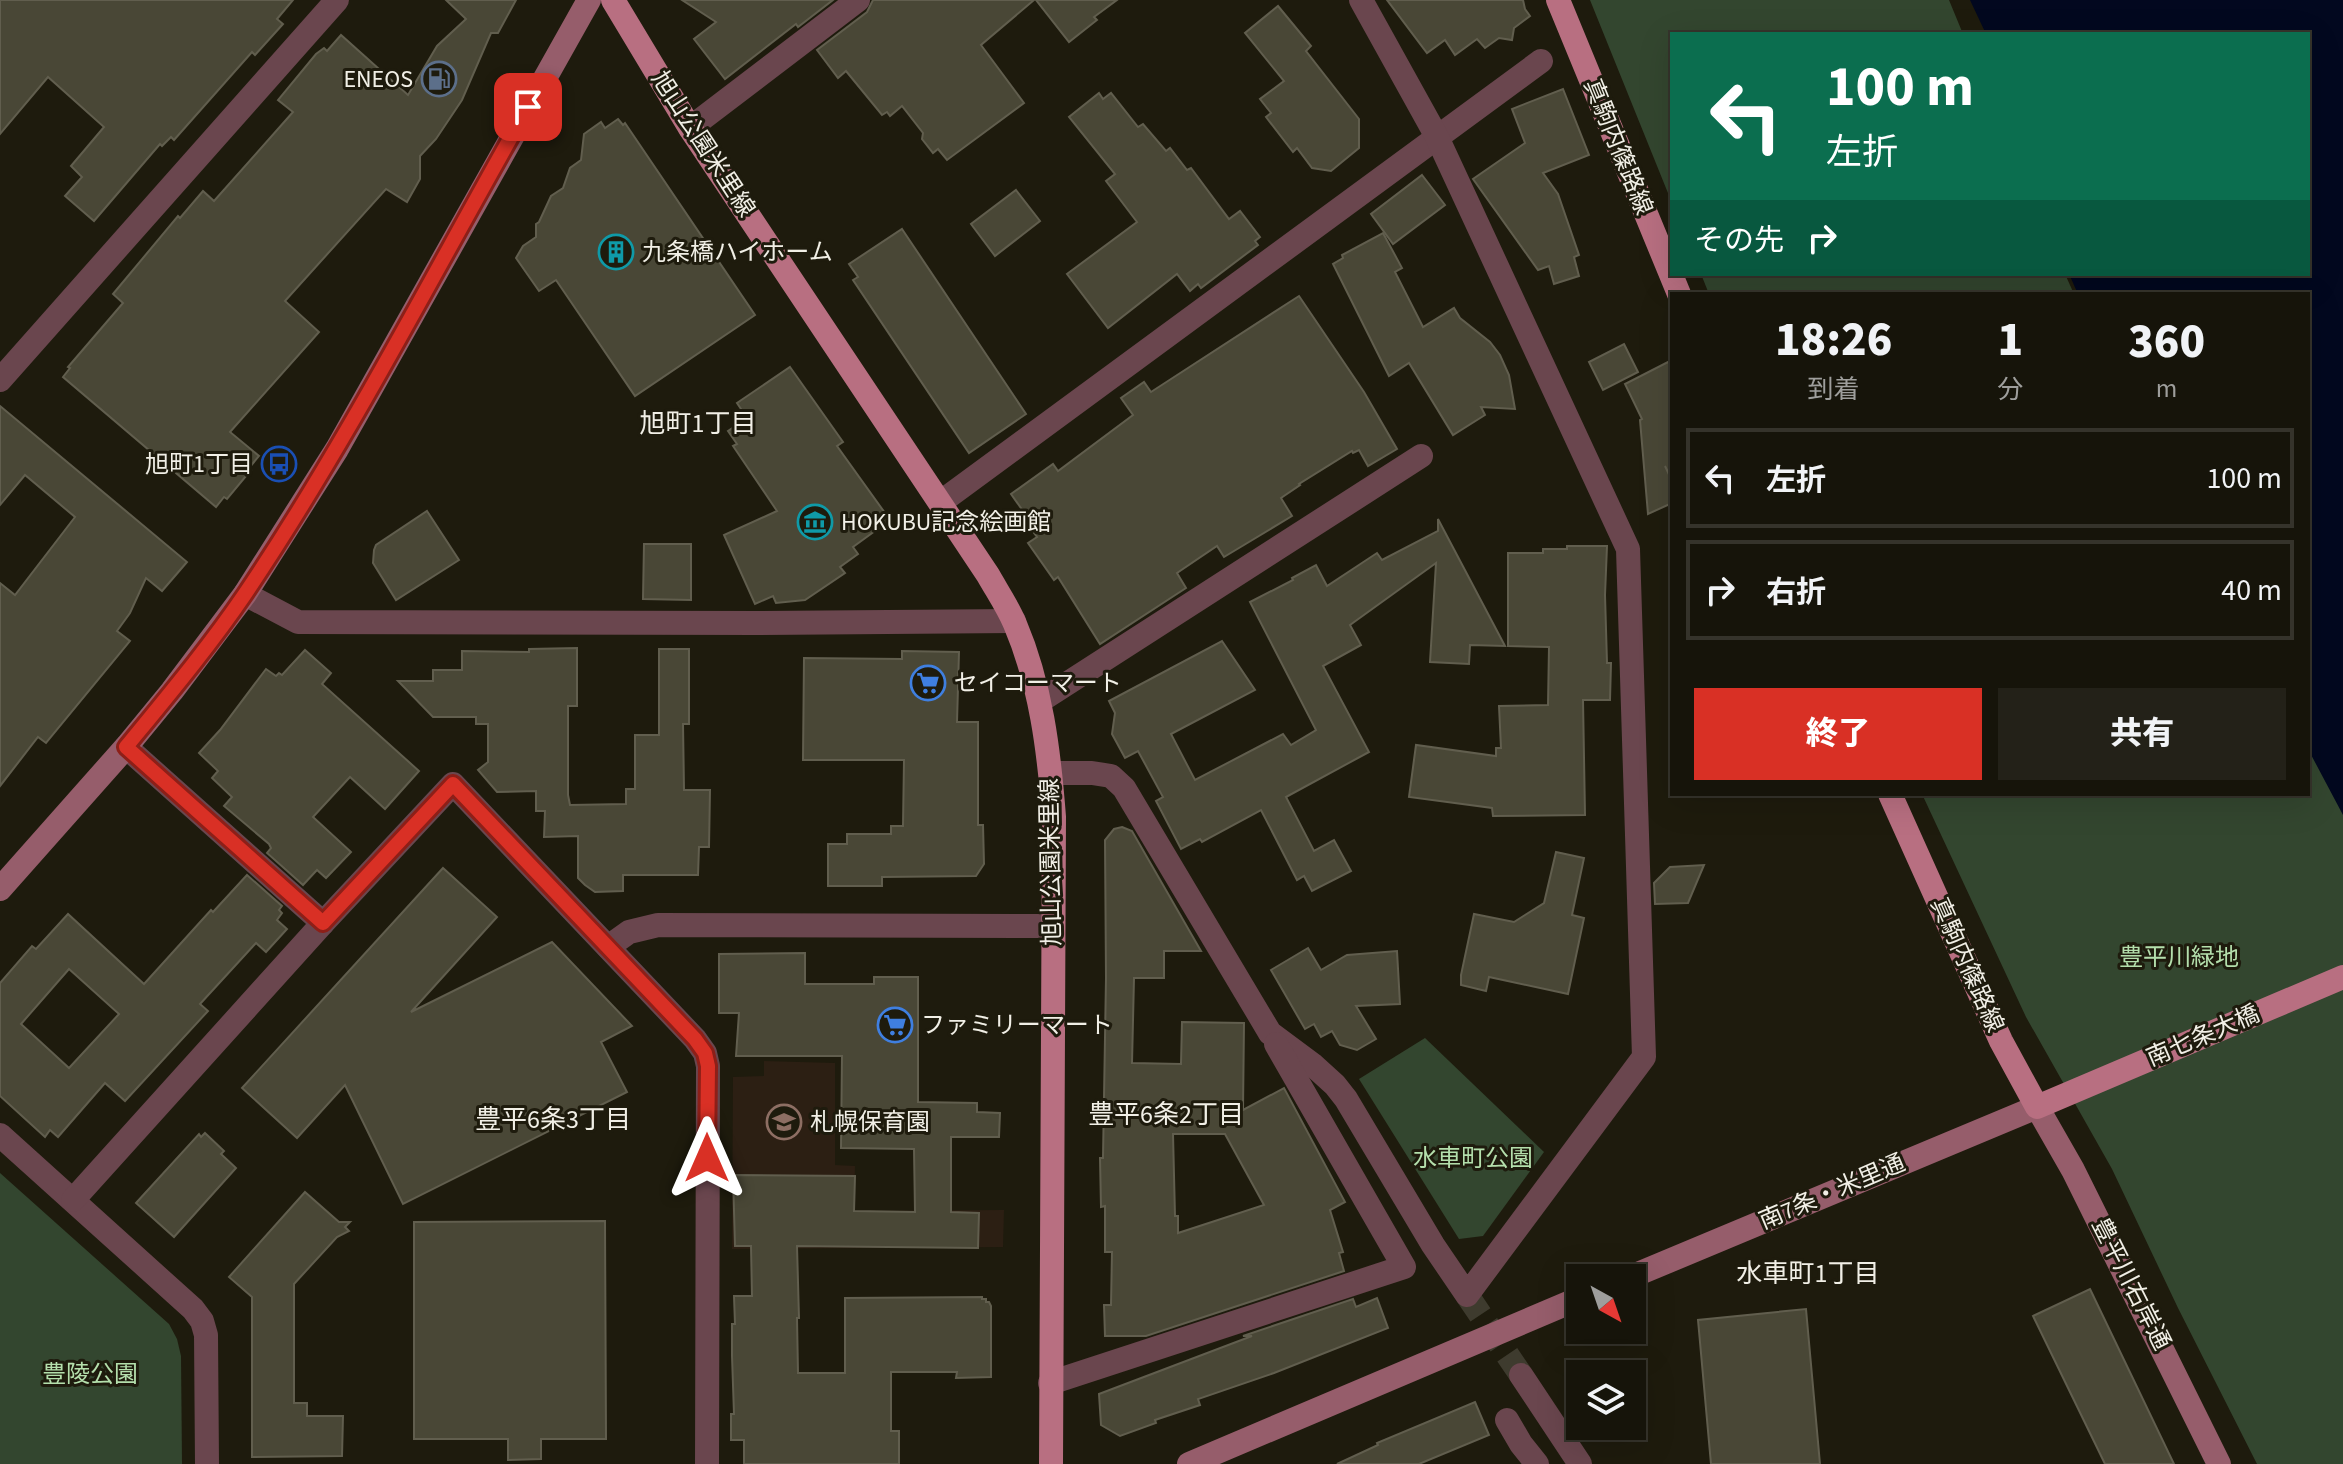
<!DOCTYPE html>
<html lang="ja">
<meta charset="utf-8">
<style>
:root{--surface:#16140a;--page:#232118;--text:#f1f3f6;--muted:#9e9e9c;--line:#35332b;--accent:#d93025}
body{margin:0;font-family:"Source Sans 3","Noto Sans JP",sans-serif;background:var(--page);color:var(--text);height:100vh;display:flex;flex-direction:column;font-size:30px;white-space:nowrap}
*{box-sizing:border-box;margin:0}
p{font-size:26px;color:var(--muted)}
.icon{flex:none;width:44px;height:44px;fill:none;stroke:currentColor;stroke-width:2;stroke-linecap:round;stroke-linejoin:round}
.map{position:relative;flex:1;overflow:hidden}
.details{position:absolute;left:1670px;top:292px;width:640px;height:504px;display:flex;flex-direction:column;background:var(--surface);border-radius:0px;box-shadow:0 8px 32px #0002,0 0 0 2px var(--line)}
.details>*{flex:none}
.hud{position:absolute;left:1670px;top:32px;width:640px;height:244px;border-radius:0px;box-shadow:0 8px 32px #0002,0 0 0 2px var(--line);background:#0b6e4f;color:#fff;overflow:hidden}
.needle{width:52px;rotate:140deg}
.tools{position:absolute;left:1566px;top:1264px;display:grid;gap:16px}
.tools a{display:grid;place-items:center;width:80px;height:80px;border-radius:0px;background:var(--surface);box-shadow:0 8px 32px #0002,0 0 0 2px var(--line);font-size:40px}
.pin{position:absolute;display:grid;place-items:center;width:68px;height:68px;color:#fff;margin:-34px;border-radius:16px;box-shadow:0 4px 12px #0006}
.me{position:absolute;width:88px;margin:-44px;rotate:0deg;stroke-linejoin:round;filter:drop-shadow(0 0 6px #0008)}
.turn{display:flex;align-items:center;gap:28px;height:168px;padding:0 24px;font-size:36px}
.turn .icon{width:104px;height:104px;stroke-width:2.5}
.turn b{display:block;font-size:56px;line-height:68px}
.then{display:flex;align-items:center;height:76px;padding:0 24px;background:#0003;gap:16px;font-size:30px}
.eta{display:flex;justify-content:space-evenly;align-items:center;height:136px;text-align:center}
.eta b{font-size:48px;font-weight:800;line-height:56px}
.action{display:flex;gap:16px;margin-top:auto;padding:16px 24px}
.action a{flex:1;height:92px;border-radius:0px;background:var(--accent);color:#fff;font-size:32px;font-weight:800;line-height:92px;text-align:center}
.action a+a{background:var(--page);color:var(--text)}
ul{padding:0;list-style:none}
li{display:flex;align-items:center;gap:24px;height:100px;margin:0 16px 12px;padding:0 8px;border:4px solid var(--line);border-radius:0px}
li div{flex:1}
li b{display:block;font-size:30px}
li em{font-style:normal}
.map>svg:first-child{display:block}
.education{fill:#2c1f13}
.green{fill:#33462f}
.water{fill:#02081f}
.building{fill:#494736;stroke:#615e4e;stroke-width:2;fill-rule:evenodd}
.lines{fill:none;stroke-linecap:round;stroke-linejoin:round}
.street-tunnel{stroke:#3e3b2e;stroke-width:24;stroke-dasharray:24 12;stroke-linecap:butt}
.street{stroke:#6a464e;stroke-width:24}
.secondary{stroke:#965d6b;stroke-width:24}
.primary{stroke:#b86f81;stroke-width:24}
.route-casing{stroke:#8d1f18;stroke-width:20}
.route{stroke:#d93025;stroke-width:14}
.labels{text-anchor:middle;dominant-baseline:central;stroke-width:6;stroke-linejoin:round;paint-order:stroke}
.poi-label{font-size:24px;fill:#f1efe6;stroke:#1e1b0d;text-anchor:start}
.street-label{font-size:24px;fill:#f1efe6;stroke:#1e1b0d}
.park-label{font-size:24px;fill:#b4dfac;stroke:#1e1b0d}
.neighbourhood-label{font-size:26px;fill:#f1efe6;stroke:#1e1b0d}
</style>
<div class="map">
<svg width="2343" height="1464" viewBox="0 0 2343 1464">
<rect width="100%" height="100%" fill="#1e1b0d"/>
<polygon class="education" points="764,1061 835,1063 835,1165 855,1166 854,1211 1004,1210 1003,1247 732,1249 733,1077 764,1076"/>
<g class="green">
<polygon points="1590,0 1949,0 1963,34 1672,34 1672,203"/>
<polygon points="1701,274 2065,274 2074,294 1709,294"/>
<polygon points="2308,708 2343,769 2343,1464 2257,1464 2178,1308 2112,1169 2026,1017 1922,794 2308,794"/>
<polygon points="1425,1038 1544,1152 1483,1236 1459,1239 1359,1079"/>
<polygon points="0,1173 169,1324 177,1339 181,1356 182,1464 0,1464"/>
</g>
<polygon class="water" points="1970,0 2343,0 2343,815 2308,749 2308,294 2078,294 2069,274 2308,274 2308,34 1986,34"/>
<g class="building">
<polygon points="0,0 293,0 277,19 283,24 255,55 252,52 174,140 171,137 162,146 160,144 94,221 65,196 82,177 71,166 104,127 48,77 0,134"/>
<polygon points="446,0 516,0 498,33 491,33 462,100 436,139 420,156 420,179 407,202 386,189 285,301 319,332 230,432 259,456 249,468 251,470 227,499 224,497 216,507 63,377 70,368 68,367 123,303 113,294 178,216 180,218 203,191 214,201 293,112 278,100 316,54 324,48 327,51 341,35 408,95 437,46 466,19"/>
<polygon points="682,0 833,0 798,27 796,24 725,79 694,39 716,22"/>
<polygon points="873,0 1034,0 981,45 1024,103 947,160 938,149 933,153 922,139 923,133 902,106 890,116 887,112 882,115 846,71 838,78 817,50 867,12"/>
<polygon points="1036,0 1117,0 1094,17 1097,20 1069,42"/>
<polygon points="1387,0 1523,0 1525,9 1530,16 1514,28 1512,40 1499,38 1485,48 1477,39 1455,55 1445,40 1427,53"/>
<polygon points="1278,6 1311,46 1306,51 1359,119 1359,148 1331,171 1312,168 1297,148 1293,152 1266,117 1271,113 1260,99 1284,81 1245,33"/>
<polygon points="1563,89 1589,155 1543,173 1558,194 1579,255 1574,257 1579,276 1554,284 1549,266 1538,270 1473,179 1525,143 1512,109"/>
<polygon points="1099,93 1103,99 1111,93 1138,127 1143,124 1166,151 1170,148 1187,170 1191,168 1229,219 1240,211 1260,237 1255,241 1258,245 1201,288 1198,284 1190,291 1177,274 1108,328 1067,274 1137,222 1106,181 1115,174 1069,117"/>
<polygon points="618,119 623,125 625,123 755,315 635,396 556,280 539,291 516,258 523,246 536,237 536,224 539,222 551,196 563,188 570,168 581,160 584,134 601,122 605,128"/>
<polygon points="1422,175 1445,205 1393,244 1371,214"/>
<polygon points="1016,190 1040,221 995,256 971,224"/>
<polygon points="902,229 1026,414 969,453 853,280 858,277 849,264"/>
<polygon points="1383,233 1402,268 1395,272 1423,327 1454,308 1460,318 1490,342 1500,355 1509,375 1515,409 1481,407 1485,415 1453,435 1409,363 1389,376 1333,264 1343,258 1342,255"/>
<polygon points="1299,296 1364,392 1397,449 1368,466 1359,450 1353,453 1352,451 1299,484 1300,485 1281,498 1292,516 1224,557 1217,546 1177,573 1186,588 1100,644 1058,577 1054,580 1028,543 1037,537 1019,513 1023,511 1011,494 1053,464 1058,471 1133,415 1121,398 1144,382 1151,392"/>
<polygon points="1624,344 1638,372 1603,390 1589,362"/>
<polygon points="1672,360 1672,480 1665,466 1672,481 1672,503 1648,514 1640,420 1642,419 1625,384"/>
<polygon points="790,367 843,442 837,446 890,520 853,547 858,554 840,567 845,573 805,600 776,603 773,596 755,604 724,535 777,511 733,446 737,444 728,431 747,418 737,403"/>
<polygon points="0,406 187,562 162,591 146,578 130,613 117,631 130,641 46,743 38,737 0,786 0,583 15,595 75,517 25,475 0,505"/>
<polygon points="427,511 459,560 396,600 373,563 374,550 376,545"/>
<polygon points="1438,519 1505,646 1470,645 1469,664 1430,662 1436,563 1350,625 1361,645 1323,666 1369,752 1286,797 1314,851 1334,840 1351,871 1312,891 1304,876 1297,880 1261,810 1202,842 1200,839 1181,849 1156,801 1163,797 1138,751 1125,758 1112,734 1115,713 1109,701 1222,641 1255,690 1171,734 1195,780 1283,734 1291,745 1316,730 1250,602 1293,580 1292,578 1316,565 1327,586 1377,553 1382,560 1438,531"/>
<polygon points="644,544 691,544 691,600 643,599"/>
<polygon points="1567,546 1607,546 1605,595 1607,663 1611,663 1610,700 1583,700 1585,815 1493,816 1492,808 1409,797 1416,745 1496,756 1496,748 1501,748 1499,706 1548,705 1549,647 1508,646 1508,553 1543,553 1543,549 1567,549"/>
<polygon points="577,648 577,706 568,706 568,795 570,805 626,804 626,789 635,789 635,735 659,735 659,649 689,649 689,724 683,724 684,790 710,790 709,847 699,847 698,875 623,875 623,891 595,892 585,885 578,878 578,836 544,837 545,811 536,811 536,791 497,792 478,770 488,762 488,724 476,724 476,717 433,717 398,681 433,681 433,670 462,670 462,651 529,652 529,649"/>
<polygon points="305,650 331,673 322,684 419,771 385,809 350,777 313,817 351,852 326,878 317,870 303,885 267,853 271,848 269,844 224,806 232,797 212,778 218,771 199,753 220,730 266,669 276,676 279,673 282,675"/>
<polygon points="902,651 959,652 957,722 978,722 978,825 983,825 984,864 976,876 882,877 882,886 828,886 828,844 847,844 847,834 891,834 891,826 903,826 904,760 803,760 804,658 902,659"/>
<path d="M1122,827L1132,831L1201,951H1164V978H1134L1132,1063L1181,1064L1182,1022L1244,1023L1243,1110L1284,1088L1345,1202L1330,1210L1343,1252L1339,1253L1344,1271L1146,1336H1105L1104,1305H1111L1112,1252H1105V1206L1101,1207L1100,1158H1103L1106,978L1105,840L1114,829ZM1173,1134H1225L1264,1205L1178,1233V1216H1175Z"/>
<polygon points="1556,852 1584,858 1572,915 1584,918 1568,994 1489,977 1486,991 1461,985 1461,975 1474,914 1514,922 1544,903"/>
<polygon points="1704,865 1688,903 1655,904 1654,883 1670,867"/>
<polygon points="443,868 497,917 411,1012 552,942 632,1026 601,1042 627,1092 403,1204 345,1085 297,1138 242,1088"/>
<path d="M247,875L282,906L279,910L282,913L277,920L287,929L266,952L256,943L200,1004L208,1011L125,1101L105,1083L58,1137L50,1130L45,1137L0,1096V983L32,946L36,949L68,914L144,984L211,910L213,912ZM69,969L119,1014L69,1068L21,1024Z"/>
<polygon points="1308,948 1321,970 1347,955 1397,951 1400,1004 1356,1006 1376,1039 1357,1050 1340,1045 1332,1031 1321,1037 1314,1024 1305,1029 1271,970"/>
<polygon points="805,953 805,984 874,984 874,977 918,977 918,1102 977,1103 977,1112 1000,1113 999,1137 951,1137 951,1212 979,1213 978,1248 797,1246 799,1318 797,1318 798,1373 845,1373 845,1298 982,1297 982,1299 986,1299 986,1302 989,1302 991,1306 991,1377 956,1378 957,1372 891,1372 891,1431 899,1431 899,1464 744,1464 744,1440 731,1440 731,1414 734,1414 732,1356 732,1324 735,1324 734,1296 752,1296 751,1246 735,1246 733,1175 855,1176 854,1211 915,1212 914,1149 841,1148 842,1056 736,1056 739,1013 719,1013 719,954"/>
<polygon points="205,1133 224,1151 221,1154 236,1168 174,1237 136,1203 199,1134 201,1137"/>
<polygon points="305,1192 339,1222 350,1222 345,1227 349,1231 337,1237 294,1284 294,1403 307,1403 307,1416 343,1416 342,1456 252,1457 252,1297 229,1277"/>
<polygon points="605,1221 606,1439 541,1439 541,1459 508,1460 508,1439 414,1439 414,1222"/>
<polygon points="2090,1289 2174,1464 2105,1464 2033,1316"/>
<polygon points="1377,1298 1388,1328 1274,1373 1198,1399 1200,1405 1155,1420 1156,1423 1120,1436 1101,1425 1099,1394 1252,1336 1243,1336 1353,1299 1356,1307"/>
<polygon points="1806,1309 1820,1464 1711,1464 1698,1320"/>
<polygon points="1475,1402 1489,1435 1419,1464 1337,1464 1378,1445 1377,1443"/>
</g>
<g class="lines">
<polyline class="street-tunnel" points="1467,1295 1521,1375"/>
<g class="street">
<polyline points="690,128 858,0"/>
<polyline points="0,380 337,0"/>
<polyline points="941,502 1541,61"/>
<polyline points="245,594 298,622 760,623 1014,621"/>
<polyline points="1040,701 1421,456"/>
<polyline points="126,747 323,923"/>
<polyline points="1051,773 1092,773 1111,776 1124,788 1270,1033 1313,1065 1335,1085 1346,1099 1433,1245 1467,1295 1644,1057 1628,549 1437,137 1361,0"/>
<polyline points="608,947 629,932 658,925 1053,926"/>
<polyline points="0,1135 193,1309 202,1321 206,1335 207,1464"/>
<polyline points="73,1200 323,923 453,784 695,1039 705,1053 708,1066 707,1464"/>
<polyline points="1521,1375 1580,1464"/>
<polyline points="1050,1383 1404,1267 1276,1044"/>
<polyline points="1507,1420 1521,1444 1537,1464"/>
</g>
<g class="secondary">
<polyline points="0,889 126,747 172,691 245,594 337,449 589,0"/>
<polyline points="1628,1278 2037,1107 2073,1170 2219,1464"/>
<polyline points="1189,1464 1580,1298"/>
</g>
<g class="primary">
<path d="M613,0L690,128L988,575C997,591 1008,607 1015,624C1041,685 1049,751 1054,817L1051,1464"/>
<polyline points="1558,0 1679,294"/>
<polyline points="1890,794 2001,1041 2037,1107 2343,977"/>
</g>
</g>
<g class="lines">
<g class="route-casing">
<path id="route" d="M528,107C435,270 350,438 245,594C209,647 167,697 126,747L323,923L453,784L695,1039L705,1053L708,1066L707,1158"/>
</g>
<use href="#route" class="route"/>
</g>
<defs>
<g id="fuel-ring" transform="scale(1.8)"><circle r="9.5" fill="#1e1b0d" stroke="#5c6f8a" stroke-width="1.5"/><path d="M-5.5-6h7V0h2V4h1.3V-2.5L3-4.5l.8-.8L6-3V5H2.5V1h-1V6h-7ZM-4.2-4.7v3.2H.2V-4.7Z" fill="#5c6f8a"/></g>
<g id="building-ring" transform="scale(1.8)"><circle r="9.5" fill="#1e1b0d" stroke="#0f9aa8" stroke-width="1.5"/><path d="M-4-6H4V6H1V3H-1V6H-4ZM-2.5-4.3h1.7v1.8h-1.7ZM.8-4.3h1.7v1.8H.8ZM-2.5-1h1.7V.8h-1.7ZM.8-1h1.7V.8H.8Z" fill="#0f9aa8"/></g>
<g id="bus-ring" transform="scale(1.8)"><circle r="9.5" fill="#1e1b0d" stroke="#1a4fb4" stroke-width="1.5"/><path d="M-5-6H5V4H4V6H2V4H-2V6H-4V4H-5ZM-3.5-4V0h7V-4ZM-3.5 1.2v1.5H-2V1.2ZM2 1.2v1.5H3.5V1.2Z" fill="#1a4fb4"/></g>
<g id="museum-ring" transform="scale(1.8)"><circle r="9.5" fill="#1e1b0d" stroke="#0f9aa8" stroke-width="1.5"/><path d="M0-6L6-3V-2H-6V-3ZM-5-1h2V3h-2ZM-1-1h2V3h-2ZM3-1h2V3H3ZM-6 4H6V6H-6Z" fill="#0f9aa8"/></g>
<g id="supermarket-ring" transform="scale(1.8)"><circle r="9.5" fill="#1e1b0d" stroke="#3f7fe0" stroke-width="1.5"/><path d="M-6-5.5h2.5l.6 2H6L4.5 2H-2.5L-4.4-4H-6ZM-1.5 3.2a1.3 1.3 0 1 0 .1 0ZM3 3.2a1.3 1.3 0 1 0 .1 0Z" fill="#3f7fe0"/></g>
<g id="school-ring" transform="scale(1.8)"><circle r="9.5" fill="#1e1b0d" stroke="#8d6e63" stroke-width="1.5"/><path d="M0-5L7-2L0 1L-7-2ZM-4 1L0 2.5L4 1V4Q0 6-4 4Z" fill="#8d6e63"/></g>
</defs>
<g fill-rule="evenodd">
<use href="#fuel-ring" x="439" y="79"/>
<use href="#building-ring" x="616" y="252"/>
<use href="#bus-ring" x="279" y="464"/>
<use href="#museum-ring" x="815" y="522"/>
<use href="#supermarket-ring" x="928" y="683"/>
<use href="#supermarket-ring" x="895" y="1025"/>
<use href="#school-ring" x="784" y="1122"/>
</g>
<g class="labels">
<g class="poi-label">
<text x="413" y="79" text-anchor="end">ENEOS</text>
<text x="642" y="252">九条橋ハイホーム</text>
<text x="253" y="464" text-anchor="end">旭町1丁目</text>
<text x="841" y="522">HOKUBU記念絵画館</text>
<text x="954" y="683">セイコーマート</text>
<text x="921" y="1025">ファミリーマート</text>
<text x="810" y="1122">札幌保育園</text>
</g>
<g class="street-label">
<text transform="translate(703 144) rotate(57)">旭山公園米里線</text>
<text transform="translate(1618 147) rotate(68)">真駒内篠路線</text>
<text transform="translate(1051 862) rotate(-91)">旭山公園米里線</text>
<text transform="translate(1967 965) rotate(66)">真駒内篠路線</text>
<text transform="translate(2203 1036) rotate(-23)">南七条大橋</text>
<text transform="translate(1832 1192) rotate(-23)">南7条・米里通</text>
<text transform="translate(2131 1284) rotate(63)">豊平川右岸通</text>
</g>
<g class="park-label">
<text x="2179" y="957">豊平川緑地</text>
<text x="1473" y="1158">水車町公園</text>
<text x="90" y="1374">豊陵公園</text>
</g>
<g class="neighbourhood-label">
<text x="698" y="423">旭町1丁目</text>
<text x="1166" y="1114">豊平6条2丁目</text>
<text x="553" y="1119">豊平6条3丁目</text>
<text x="1808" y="1273">水車町1丁目</text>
</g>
</g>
</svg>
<div class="tools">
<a><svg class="needle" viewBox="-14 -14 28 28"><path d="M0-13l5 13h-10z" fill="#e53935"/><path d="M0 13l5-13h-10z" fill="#9e9e9c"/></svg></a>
<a><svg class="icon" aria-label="layers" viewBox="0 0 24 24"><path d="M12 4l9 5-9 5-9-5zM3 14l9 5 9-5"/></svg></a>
</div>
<div class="pin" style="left:528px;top:107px;background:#d93025"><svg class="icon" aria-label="arrive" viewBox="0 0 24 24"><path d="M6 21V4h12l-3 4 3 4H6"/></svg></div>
<svg class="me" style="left:707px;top:1158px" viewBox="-20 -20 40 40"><path d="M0-17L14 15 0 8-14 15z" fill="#d93025" stroke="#fff" stroke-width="4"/></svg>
<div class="hud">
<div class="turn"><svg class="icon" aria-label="left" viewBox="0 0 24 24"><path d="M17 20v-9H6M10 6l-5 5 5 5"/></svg><div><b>100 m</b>左折</div></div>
<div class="then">その先<svg class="icon" aria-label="right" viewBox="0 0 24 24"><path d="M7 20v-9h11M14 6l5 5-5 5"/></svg></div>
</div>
<section class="details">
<div class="eta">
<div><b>18:26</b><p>到着</p></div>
<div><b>1</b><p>分</p></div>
<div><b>360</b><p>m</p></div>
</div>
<ul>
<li><svg class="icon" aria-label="left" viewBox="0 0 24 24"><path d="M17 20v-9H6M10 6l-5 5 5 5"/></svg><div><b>左折</b></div><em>100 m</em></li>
<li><svg class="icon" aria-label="right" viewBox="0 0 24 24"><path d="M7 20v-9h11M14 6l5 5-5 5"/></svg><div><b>右折</b></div><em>40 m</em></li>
</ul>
<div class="action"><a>終了</a><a>共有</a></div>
</section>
</div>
